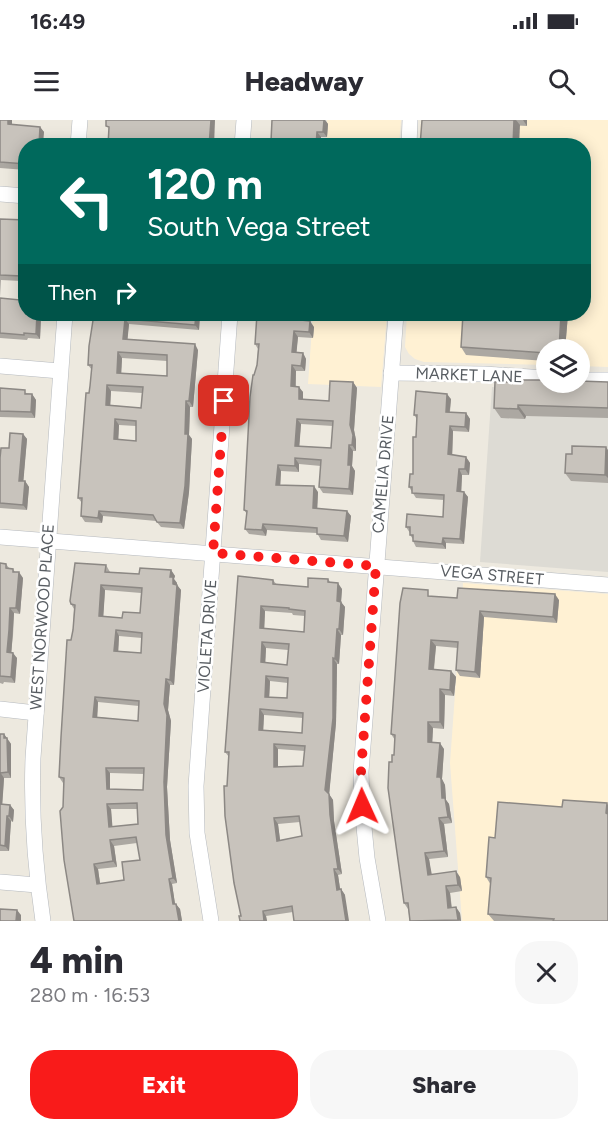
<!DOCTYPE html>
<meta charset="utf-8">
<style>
:root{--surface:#fff;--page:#f7f7f7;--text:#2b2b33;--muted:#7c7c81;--accent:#f91b1a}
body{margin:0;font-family:Figtree,sans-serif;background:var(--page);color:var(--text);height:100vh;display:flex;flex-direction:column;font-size:22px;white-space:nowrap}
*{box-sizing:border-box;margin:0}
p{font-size:20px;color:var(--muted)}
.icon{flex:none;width:33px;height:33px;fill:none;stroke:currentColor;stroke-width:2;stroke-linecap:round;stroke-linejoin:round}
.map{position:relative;height:801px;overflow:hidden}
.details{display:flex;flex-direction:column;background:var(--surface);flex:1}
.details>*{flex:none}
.banner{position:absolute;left:18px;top:18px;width:573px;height:183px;border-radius:24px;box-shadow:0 3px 15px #0003;background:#00695c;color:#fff;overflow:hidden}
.tools{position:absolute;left:536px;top:219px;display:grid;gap:12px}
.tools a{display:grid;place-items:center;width:54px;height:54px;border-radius:50%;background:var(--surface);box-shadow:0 3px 15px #0003;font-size:30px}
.pin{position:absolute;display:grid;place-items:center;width:51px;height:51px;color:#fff;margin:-26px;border-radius:12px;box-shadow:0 3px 9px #0006}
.me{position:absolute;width:66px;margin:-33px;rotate:359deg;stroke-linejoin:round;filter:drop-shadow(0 0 4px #0008)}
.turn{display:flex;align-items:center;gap:21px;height:126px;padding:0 30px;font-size:27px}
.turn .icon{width:78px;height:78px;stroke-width:2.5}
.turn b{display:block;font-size:42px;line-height:51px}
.then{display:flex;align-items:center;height:57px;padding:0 30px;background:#0003;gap:12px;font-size:22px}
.round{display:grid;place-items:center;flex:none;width:63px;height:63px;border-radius:24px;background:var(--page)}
.headline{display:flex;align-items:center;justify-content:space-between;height:102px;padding:0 30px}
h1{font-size:36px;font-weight:800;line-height:45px}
.cta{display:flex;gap:12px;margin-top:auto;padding:12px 30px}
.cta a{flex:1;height:69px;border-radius:24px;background:var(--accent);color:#fff;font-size:24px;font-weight:800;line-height:69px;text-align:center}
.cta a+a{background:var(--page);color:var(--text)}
.status{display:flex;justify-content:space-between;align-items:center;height:42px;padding:0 30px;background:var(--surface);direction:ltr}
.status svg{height:16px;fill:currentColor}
header{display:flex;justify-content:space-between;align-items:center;height:78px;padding:0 30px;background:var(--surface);font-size:27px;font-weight:800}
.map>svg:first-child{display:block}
.commercial{fill:#fff1d3}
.industrial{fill:#dddbd4}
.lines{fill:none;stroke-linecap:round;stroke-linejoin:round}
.minor-casing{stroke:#b5b9be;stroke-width:16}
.minor{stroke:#fff;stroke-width:15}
.wall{fill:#aca8a2;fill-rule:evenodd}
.shaded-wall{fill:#8c8884}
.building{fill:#c8c3bc;stroke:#8c8884;stroke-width:1.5;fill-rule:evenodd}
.route{stroke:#f91b1a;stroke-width:10;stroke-dasharray:0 18}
.labels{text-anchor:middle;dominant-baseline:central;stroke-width:5;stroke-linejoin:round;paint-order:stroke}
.street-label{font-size:16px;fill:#585d62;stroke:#fff}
</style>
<div class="status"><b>16:49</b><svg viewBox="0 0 49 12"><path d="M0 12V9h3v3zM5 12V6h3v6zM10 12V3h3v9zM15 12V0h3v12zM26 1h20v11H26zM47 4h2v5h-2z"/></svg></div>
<header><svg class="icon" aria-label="menu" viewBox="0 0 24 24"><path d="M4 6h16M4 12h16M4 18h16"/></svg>Headway<svg class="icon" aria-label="search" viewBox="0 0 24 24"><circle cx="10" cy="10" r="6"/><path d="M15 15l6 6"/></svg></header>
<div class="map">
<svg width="608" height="801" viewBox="0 0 608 801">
<rect width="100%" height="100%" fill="#ede9df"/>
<g class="commercial">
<polygon points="327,0 401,0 399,25 326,26"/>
<polygon points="421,0 608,0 608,247 579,246 579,230 546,230 546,245 424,242 415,239 409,234 405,227 407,194 584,194 584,26 419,25"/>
<polygon points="313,194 387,194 381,267 308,264"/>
<polygon points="463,463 608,474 608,801 462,801 450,643"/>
</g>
<polygon class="industrial" points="492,267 608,270 608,452 480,442"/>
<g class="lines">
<g class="minor-casing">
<g id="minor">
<polyline points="78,26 80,0"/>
<polyline points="242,26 244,0"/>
<polyline points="409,26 410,0"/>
<polyline points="0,74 26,76"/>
<polyline points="0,246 60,251"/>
<polyline points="391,253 484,254 546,258"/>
<polyline points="579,260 608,260"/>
<polyline points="0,417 608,465"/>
<polyline points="0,589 36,593"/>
<polyline points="0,762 37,765"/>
<path d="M43,801C35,747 31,693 33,638L65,194"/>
<polyline points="211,801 197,713 196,666 230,194"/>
<polyline points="378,801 367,738 362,686 361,652 396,194"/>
</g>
</g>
<use href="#minor" class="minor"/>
</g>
<g class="wall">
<polygon points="0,0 12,0 12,5 40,7 44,12 26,26 26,50 0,48"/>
<polygon points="272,0 325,0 328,4 327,17 321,17 271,21"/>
<polygon points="422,0 527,0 527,6"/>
<polygon points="0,99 26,100 26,194 40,194 41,196 40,219 28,218 27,220 0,218 0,178 20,180 21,161 1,160 0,177"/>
<path d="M94,194H200L199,210L129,204L127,220L198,230L193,287H190L189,315L192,319L189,372L184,409L161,407L156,401L103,396L102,403L85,402L81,396L82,383L78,378L89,273L90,266L92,250L88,245ZM122,238L167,241V256L121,253ZM111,271L142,273L141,288L110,285ZM119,305L136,306V321L118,320Z"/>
<path d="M257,194H287V199L314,207L313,218L298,217L296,233H303L306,239L305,251H296V266L303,272V279L329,281L353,262L357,268L354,310L356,320V331H353L352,346L355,351L353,375L323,373L319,367L321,346L299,344V352L281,351L280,365L318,372L317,389L347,391L351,396L348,422L321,420L317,413L297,412L267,410L266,416L249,414L245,409L247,394L244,390L254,255L257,245L258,229L255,224ZM301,304L333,306L331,328L299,326Z"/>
<polygon points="463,194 568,194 565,230 546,230 546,241 466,235 461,227"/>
<polygon points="519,262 608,262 608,298 526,296 525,299 501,298 494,288"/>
<polygon points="0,268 32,274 36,280 35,298 0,297 0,301"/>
<polygon points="451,279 450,292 466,293 470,299 469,312 453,311 452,335 466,337 470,343 469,355 462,355 461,371 464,372 468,377 464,424 446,423 446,429 416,427 413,421 413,419 410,415 410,413 406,407 443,397 444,380 416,378 409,367 413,354 417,299 414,295"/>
<polygon points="23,314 27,319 23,361 25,361 29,367 27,390 0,388 0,338"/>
<polygon points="608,330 608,363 571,361 565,353 572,334"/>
<polygon points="0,443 6,444 9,448 13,449 15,452 23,458 20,494 14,493 13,516 11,533 17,538 15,563 4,562 3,564 0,563"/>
<path d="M106,445L110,452L139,454L171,450L175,456L174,459L177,463V465L181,470L174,565H170L168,590L171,601L167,667L170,720L177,763L172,764L175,784L180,789L182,801H74L63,687V663L59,657L71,520L73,510L74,489L71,484ZM105,470L141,473L140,493L122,498L103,496ZM119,516L142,518L141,533L118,531ZM98,582L139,586L138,601L97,597ZM110,653L144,654L143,670L110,669ZM111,689H137L138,704L112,707ZM137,723L140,740L124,760L100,764L98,749L117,747L114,726Z"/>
<path d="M238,456L273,460L277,465L308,467L328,459L331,463L342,469L341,482L345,487L343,515H341L339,544H337L336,603L329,674L333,680L334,701L342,754L338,755L340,769H341L345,775L293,792L266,796L267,801H240L241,796L227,666L229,637L225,632ZM265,491L292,493L293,495L305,496L304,512L264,509ZM266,528L288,530L287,545L265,543ZM270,561L288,563L287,578L269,577ZM264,595L303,598L302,613L263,610ZM278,629L305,631L303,646L278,647ZM300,702L302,716L280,721L278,704Z"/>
<polygon points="432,476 457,478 559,480 557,503 484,497 480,558 460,556 456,550 458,528 436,526 434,550 451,551 456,557 454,576 445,575 444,609 433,608 432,622 444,629 442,659 445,665 446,680 449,684 452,703 444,704 448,737 429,739 431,755 460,757 462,771 450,773 452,788 460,793 461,801 410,801 408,789 404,783 392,642 394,635 395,620 391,614"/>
<polygon points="0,614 4,614 11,624 11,658 4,658 2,684 10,685 14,690 13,702 11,701 9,731 0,731"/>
<polygon points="495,718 608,801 494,801 488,794 491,765 486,757"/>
</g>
<g class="shaded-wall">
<polygon points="8,0 12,0 12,10 8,4"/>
<polygon points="211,0 215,0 214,26 209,26"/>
<polygon points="324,0 325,0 328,4 327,17 323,12"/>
<polygon points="514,0 516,0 520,5 519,26 513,26"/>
<polygon points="523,0 527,0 527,6"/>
<polygon points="40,7 44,12 43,26 39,26"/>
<polygon points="317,12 321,17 321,26 316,26"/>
<polygon points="37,194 40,194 41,196 40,219 36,214"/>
<polygon points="196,194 200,194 199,210 195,205"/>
<polygon points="283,194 287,194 286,204 283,198"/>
<polygon points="561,194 568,194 565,230 559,230"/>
<polygon points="125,199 129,204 127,225 123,219"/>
<polygon points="310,201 314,207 313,218 309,212"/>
<polygon points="294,211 298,217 296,238 292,232"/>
<polygon points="195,224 198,230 193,287 189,281"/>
<polygon points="118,232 122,238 121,258 117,253"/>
<polygon points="303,233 306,239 305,251 301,246"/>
<polygon points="292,245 296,251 295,272 291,266"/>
<polygon points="353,262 357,268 354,310 356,320 356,331 352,325 350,305"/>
<polygon points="107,265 111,271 110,291 106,285"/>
<polygon points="299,267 303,272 303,285 299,279"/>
<polygon points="32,274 36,280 35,298 31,292"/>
<polygon points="447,274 451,279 449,297 446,292"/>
<polygon points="186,281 190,287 189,315 192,319 189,372 184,409 180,403 185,314"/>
<polygon points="518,285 526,296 525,299 518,289"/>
<polygon points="466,293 470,299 469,312 465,307"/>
<polygon points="115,299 119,305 118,325 114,319"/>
<polygon points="297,299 301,304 299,331 295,326"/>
<polygon points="450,306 453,311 452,340 448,334"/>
<polygon points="23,314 27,319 23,366 19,361"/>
<polygon points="349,325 353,331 352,346 355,351 353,375 349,369 348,345"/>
<polygon points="606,327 608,330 608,358 605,355"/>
<polygon points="466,337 470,343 469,355 465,349"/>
<polygon points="295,338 299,344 299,352 295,346"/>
<polygon points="278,345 281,351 280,371 276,365"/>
<polygon points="459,349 462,355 461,377 457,371"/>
<polygon points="25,361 29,367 27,390 23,385"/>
<polygon points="314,366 318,372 317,394 313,388"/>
<polygon points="464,372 468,377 464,424 460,419"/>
<polygon points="99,391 103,396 102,403 98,398"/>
<polygon points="347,391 351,396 348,422 344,416"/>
<polygon points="263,404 267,410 266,416 262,410"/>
<polygon points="443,418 446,423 446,429 442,424"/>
<polygon points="171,450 175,456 174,459 177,463 177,470 173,464 170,457"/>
<polygon points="19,452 23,458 20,494 16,488"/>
<polygon points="338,463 342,469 341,482 345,487 343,515 339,509 337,481"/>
<polygon points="101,465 105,470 103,502 99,496"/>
<polygon points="177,465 181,470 174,565 170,560"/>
<polygon points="555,474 559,480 557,503 553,497"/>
<polygon points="261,486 265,491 264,514 260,508"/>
<polygon points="10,488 14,493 11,538 7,532"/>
<polygon points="480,491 484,497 480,558 475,552"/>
<polygon points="337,509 341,515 339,544 335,539"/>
<polygon points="116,510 119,516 118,536 114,531"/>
<polygon points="431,520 436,526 433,555 429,549"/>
<polygon points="262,522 266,528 265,548 261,542"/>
<polygon points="13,533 17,538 15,563 11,557"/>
<polygon points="333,538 337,544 336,603 329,676 325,670"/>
<polygon points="451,551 456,557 454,576 450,570"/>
<polygon points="266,556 270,561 269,582 265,577"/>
<polygon points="166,559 170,565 168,590 171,601 167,667 170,720 177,763 173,758 166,715 164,662 164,584"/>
<polygon points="440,569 445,575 444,609 440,602"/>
<polygon points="95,577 98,582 97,602 93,597"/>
<polygon points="260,589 264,595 263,615 259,610"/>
<polygon points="428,602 433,608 432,628 428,622"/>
<polygon points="4,614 11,624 11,658 8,652"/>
<polygon points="440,623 444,629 442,659 445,665 446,680 449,684 452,703 448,697 442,678 437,657"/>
<polygon points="274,624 278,629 278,653 274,647"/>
<polygon points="106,648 110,653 110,675 107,669"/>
<polygon points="0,652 4,658 2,689 0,686"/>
<polygon points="329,674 333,680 334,701 342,754 338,749 330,695"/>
<polygon points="607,683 608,685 608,697 606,693"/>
<polygon points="107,684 111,689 113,713 109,707"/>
<polygon points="10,685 14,690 13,702 9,696"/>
<polygon points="7,696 11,701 9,731 5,726"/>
<polygon points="274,698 278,704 281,727 277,721"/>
<polygon points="439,698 444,704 448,737 444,731"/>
<polygon points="110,720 114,726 117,747 113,741"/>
<polygon points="425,733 429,739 433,761 428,755"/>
<polygon points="94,744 98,749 101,770 97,764"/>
<polygon points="334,749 338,755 341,775 337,770"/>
<polygon points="456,751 460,757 462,771 458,765"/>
<polygon points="169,759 172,764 176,790 173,784"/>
<polygon points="446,766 450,773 452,794 448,788"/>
<polygon points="341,769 345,775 349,801 346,801"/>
<polygon points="176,784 180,789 182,801 179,801"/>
<polygon points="456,787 460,793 461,801 458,800"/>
<polygon points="17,790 21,795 21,801 16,801"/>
<polygon points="263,791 266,796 267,801 264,801"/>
</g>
<g class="building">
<polygon points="0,0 8,0 8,4 40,7 39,25 47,26 26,26 26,44 0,42"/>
<polygon points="106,0 211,0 209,26 108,26 109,7 106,6"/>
<polygon points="272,0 324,0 323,12 317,12 316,26 269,26 269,21 271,21"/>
<polygon points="422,0 514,0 513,26 420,26"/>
<polygon points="0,99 26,100 26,194 37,194 36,214 24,213 24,215 0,213 0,178 20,180 21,156 0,155"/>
<path d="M94,194H196L195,205L125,199L123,219L195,224L189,281H186L185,314H188L185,366L180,403L157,402L153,395L99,391L98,398L81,396L82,378H78L86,273H89L90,266L92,245H88L89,226ZM118,232L167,235V256L117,253ZM107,265L143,267L141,288L106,285ZM115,299L136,301V321L114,319Z"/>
<path d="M257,194H283V198L310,201L309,212L294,211L292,232L303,233L301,246L292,245L291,266L299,267V279L329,281L330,261L353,262L350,305L353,315L352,325H349L348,345H351L349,369L319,367L321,340L295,338V346L278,345L276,365L314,366L313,388L347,391L344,416L317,414V408L293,406L263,404L262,410L245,409L247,391L244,390L250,277L253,255H254L257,245L259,224H255ZM297,299L333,301L331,328L295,326Z"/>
<polygon points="463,194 561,194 559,230 546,230 546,233 461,227"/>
<polygon points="519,260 546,260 546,262 579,262 579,261 608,262 608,288 518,285 518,289 494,288 495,262 519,262"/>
<polygon points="0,268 25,270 25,274 32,274 31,292 0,291"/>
<polygon points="416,271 447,274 446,292 466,293 465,307 450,306 448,334 466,337 465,349 459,349 457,371 464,372 460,419 443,418 442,424 413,421 413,415 410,415 410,407 406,407 407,394 443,397 444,375 412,373 412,367 409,367 410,354 413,354 413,317 416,317 417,295 414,295"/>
<polygon points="10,313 23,314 19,361 25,361 23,385 0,383 0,338 1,328 9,328"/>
<polygon points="572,326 606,327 605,355 565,353 566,334 572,334"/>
<polygon points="0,443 6,444 6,448 13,449 13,452 19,452 16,488 10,488 9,510 7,532 13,533 11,557 0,556"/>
<path d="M75,443L106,445L105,452L139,454L140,448L171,450L170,457H173V464L177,465L170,560L166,559L164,584L167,595L164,662L166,715L173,758L169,759L173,784H176L179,801H74L64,740L60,691L63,687L64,658L59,657L61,617L67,520H71L73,510L75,485L71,484L70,481ZM101,465L142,468L140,493L123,492L122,498L99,496ZM116,510L142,513L141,533L114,531ZM95,577L139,581L138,601L93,597ZM106,648H144L143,670L107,669ZM137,683L138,704L109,707L107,684ZM136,717L140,740L122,742L124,760L97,764L94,744L113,741L110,720Z"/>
<path d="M238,456L273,460V464L308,467V458L328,459V462L338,463L337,481L341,482L339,509H337L335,539L333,538V598L325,670L329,674L330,695L338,749H334L337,770L341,769L346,801H294L292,786L263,791L264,801H240L239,796H241L234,763L225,696L224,666H227L229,632H225ZM261,486L289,488V489L305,491L304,512L260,508ZM262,522L289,524L287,545L261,542ZM266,556L288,558L287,578L265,577ZM260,589L303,593L302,613L259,610ZM274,624L305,626L303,646L274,647ZM299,696L302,716L277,721L274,698Z"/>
<polygon points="403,468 428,470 428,476 457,478 458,468 555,474 553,497 480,491 475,552 456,550 458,522 431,520 429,549 451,551 450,570 440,569 440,602 428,602 428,622 440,623 437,657 440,657 441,659 442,678 445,678 448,697 439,698 444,731 425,733 428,755 456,751 458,765 446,766 448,788 456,787 458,800 410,801 408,783 404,783 388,668 389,642 392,642 392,635 394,635 395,615 391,614 400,483"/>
<polygon points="0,614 4,614 4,618 7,618 8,652 0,653"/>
<polygon points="563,680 607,683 606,693 608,694 608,801 553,801 554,799 488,794 491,758 486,757 489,717 495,718 498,682 562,687"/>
<polygon points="0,684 10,685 9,696 7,696 5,726 0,725"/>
<polygon points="0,789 17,790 16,801 0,801"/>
</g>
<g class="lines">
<polyline class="route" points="224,281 213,433 376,446 361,652 362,686"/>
</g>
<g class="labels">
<g class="street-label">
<text transform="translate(469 255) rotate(2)">MARKET LANE</text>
<text transform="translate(383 354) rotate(-85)">CAMELIA DRIVE</text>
<text transform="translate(492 455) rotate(5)">VEGA STREET</text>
<text transform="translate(42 497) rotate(-86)">WEST NORWOOD PLACE</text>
<text transform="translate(207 516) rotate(-86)">VIOLETA DRIVE</text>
</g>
</g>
</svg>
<div class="tools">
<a><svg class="icon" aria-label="layers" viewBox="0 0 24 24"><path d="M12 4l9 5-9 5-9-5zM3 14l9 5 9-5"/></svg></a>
</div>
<div class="pin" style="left:224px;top:281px;background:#d93025"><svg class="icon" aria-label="arrive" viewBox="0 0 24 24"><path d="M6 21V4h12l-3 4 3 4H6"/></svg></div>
<svg class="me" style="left:362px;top:686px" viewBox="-20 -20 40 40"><path d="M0-17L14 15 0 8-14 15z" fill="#f91b1a" stroke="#fff" stroke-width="4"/></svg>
<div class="banner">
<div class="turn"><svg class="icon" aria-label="left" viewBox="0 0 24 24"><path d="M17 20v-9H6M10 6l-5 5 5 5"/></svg><div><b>120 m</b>South Vega Street</div></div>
<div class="then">Then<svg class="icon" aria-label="right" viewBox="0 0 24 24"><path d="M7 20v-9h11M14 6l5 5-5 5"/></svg></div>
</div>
</div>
<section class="details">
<div class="headline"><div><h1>4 min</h1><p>280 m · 16:53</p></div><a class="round"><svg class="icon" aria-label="close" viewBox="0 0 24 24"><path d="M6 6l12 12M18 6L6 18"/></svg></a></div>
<div class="cta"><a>Exit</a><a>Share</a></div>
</section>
